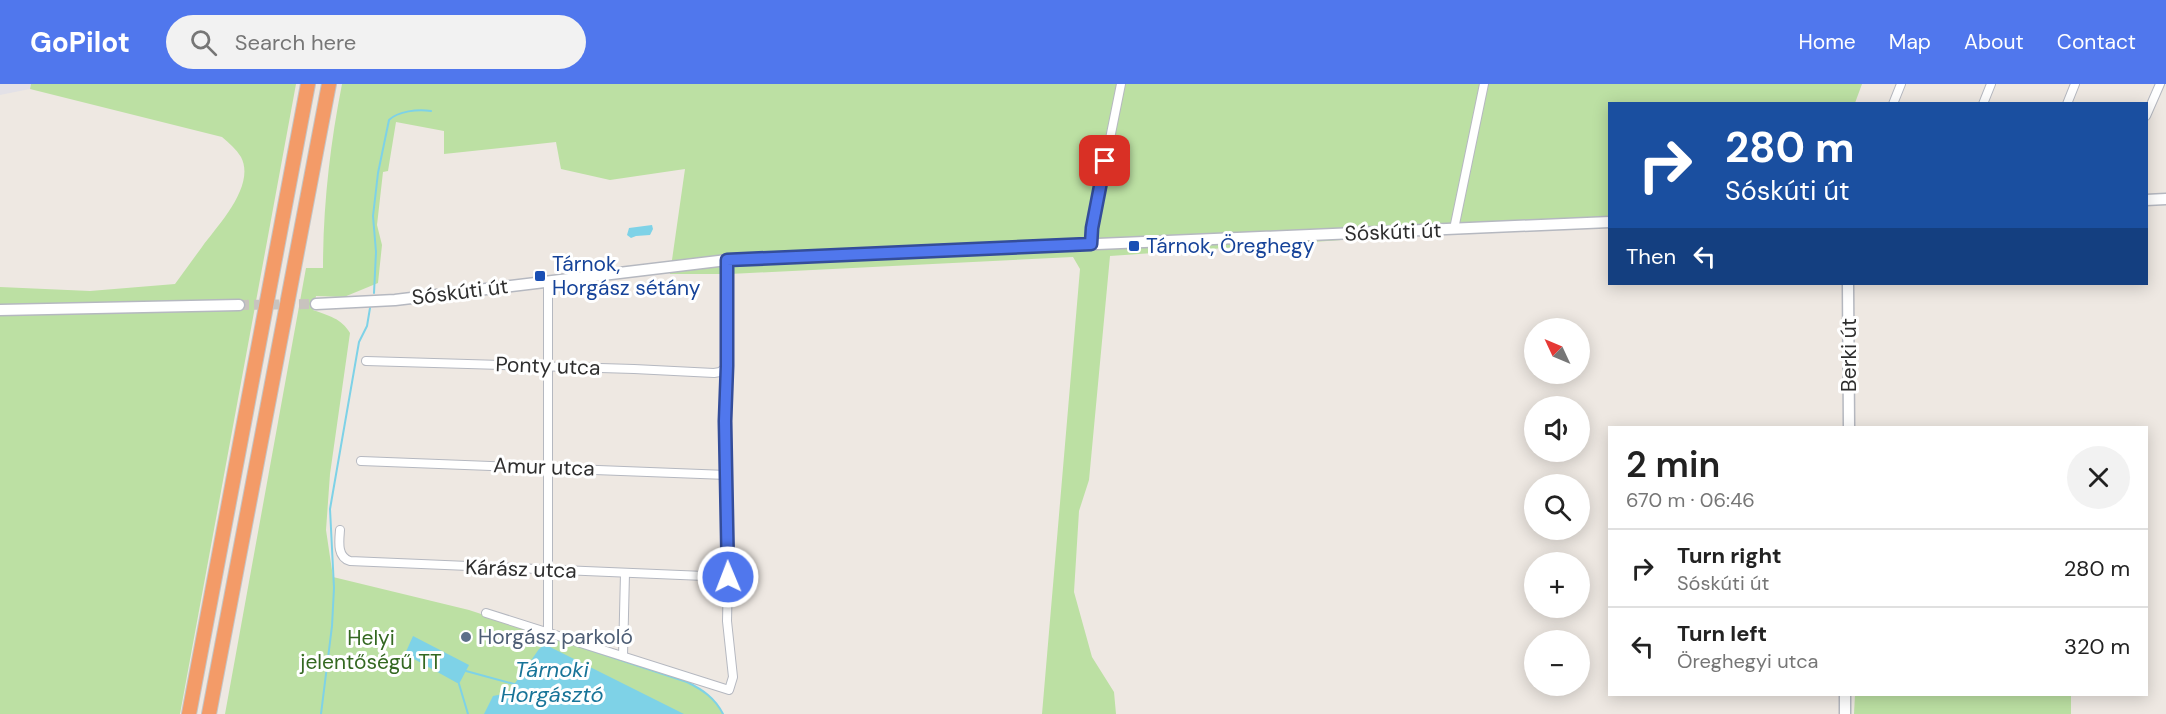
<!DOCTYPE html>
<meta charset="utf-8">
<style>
:root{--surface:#fff;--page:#f2f2f2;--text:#222;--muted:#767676;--line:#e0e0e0;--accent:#5077ed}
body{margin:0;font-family:"DM Sans",sans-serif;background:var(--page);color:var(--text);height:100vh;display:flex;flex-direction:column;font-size:22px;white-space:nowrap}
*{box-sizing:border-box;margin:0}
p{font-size:20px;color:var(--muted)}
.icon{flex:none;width:33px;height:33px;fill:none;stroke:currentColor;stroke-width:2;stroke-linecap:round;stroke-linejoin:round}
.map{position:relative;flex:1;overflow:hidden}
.side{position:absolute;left:1608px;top:342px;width:540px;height:270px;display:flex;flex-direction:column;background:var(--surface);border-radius:0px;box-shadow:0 3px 15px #0003}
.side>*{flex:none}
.banner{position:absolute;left:1608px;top:18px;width:540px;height:183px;border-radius:0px;box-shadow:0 3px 15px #0003;background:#1a4fa0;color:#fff;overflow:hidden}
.needle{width:39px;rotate:314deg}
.fabs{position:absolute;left:1524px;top:234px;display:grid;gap:12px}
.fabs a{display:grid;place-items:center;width:66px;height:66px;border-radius:50%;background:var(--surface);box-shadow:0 3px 15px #0003;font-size:30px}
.pin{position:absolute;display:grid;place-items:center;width:51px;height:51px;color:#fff;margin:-26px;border-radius:12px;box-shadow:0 3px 9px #0006}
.me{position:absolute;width:66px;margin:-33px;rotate:359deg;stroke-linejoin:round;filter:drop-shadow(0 0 4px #0008)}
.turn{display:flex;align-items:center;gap:21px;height:126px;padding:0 18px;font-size:27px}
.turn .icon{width:78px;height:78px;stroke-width:2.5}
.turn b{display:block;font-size:42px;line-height:51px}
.then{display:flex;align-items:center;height:57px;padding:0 18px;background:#0003;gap:12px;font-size:22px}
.round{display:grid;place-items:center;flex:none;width:63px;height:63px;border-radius:32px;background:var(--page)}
.headline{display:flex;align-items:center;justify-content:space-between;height:102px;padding:0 18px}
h1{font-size:36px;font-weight:600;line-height:45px}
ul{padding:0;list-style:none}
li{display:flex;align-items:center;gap:18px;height:78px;padding:0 18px;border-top:2px solid var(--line)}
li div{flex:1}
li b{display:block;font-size:22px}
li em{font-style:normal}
header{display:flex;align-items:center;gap:36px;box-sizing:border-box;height:84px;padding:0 30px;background:var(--accent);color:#fff}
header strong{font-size:28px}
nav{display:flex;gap:33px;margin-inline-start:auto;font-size:21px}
.search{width:420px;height:54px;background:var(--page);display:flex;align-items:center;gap:15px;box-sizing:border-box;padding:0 21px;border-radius:33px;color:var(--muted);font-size:22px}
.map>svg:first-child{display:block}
.industrial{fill:#e3e1e7}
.green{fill:#bce0a3}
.water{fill:#7ed2e7}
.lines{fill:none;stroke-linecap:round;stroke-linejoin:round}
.stream{stroke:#7ed2e7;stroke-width:2}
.secondary-tunnel{stroke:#c8c3be;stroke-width:10;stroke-dasharray:10 5;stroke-linecap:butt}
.street-casing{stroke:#b5b8c0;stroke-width:10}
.secondary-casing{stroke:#b5b8c0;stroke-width:13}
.highway-casing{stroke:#c4c4c4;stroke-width:16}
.street{stroke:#fff;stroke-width:8}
.secondary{stroke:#fff;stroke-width:10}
.highway{stroke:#f39b68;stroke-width:14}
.route-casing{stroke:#344d9a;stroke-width:15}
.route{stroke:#5077ed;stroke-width:10}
.transit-dot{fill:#1a4fb4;stroke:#fff;stroke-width:2}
.service-dot{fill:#5c6f8a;stroke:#fff;stroke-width:2}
.labels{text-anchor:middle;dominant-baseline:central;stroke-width:6;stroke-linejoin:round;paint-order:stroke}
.street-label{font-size:21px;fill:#2e2e2e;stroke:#fff}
.transit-label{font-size:21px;fill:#164399;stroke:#fff;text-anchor:start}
.service-label{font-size:21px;fill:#4e5e75;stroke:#fff;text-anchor:start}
.park-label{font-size:21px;fill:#346821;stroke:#fff}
.water-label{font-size:22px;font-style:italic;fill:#187498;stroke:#fff}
</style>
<header>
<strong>GoPilot</strong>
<div class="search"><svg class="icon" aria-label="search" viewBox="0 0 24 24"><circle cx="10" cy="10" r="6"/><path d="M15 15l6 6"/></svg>Search here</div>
<nav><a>Home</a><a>Map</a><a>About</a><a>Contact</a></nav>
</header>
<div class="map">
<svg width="2166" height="630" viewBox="0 0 2166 630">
<rect width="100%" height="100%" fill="#eee8e2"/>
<polygon class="industrial" points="0,0 31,0 30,5 0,11"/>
<g class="green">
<path d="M31,0H296L180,630H0V203L90,207L175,200C184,188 193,175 202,163C218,141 256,102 241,73C236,65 229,59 222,53L30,5Z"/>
<path d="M342,0H1862L1855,19L1610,20L1609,142L1442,149L1110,172L1089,396L1079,427L1074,508L1092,573L1114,608L1116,630H1042L1080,185L1073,173L730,190H670L685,85L610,96L561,85L556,58L444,70V47L396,38L388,87L383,88L377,141L382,161L378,199L344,213L316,212L313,226C329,232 341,234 350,249L330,390L326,446L333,493L469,526L687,598C703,606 715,614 723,630H225L306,184H323C323,122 330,61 342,0Z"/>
<polygon points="1855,611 2071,611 2071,630 1854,630"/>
</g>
<g class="water">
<polygon points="652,141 653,145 650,151 636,152 631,154 627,151 629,144"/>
<polygon points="413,552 469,581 459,600 405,570"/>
<polygon points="544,561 548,562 684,630 484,630 493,612 508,609 539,565"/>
</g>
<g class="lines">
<g class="stream">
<path d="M374,209L376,168L373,132L378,89L389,36C398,27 418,25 431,27"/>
<path d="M563,557L687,598C703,606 715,614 723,630"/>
<polyline points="466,587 514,600"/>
<polyline points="459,600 468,630"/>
<polyline points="321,630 332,542 334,504 330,425 359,258 367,242 370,224"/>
</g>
<polyline class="secondary-tunnel" points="239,221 316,220"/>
<g class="street-casing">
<g id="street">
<polyline points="1893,20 1901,0"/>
<polyline points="1983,20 1991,0"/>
<polyline points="2067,20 2075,0"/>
<polyline points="2146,32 2160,0"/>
<polyline points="1454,145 1484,0"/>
<polyline points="1091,160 1092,144 1121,0"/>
<polyline points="548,197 548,548"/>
<polyline points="366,277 634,285 714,289 720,288 727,282"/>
<polyline points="361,377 727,391"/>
<path d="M340,446C339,458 337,473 350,477L728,493"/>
<polyline points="486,529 729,606 733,593 727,537 728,493 725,337 727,176"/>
<polyline points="623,572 625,489"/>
</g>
</g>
<g class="secondary-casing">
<g id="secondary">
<polyline points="2146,116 2166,115"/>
<polyline points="1848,200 1849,344"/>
<polyline points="316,220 395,216 727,176 1610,138"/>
<polyline points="0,226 239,221"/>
<polyline points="1845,630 1845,610"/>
</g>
</g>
<g class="highway-casing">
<g id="highway">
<polyline points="189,630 308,0"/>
<polyline points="209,630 329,0"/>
</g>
</g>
<use href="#street" class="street"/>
<use href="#secondary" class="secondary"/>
<use href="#highway" class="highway"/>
</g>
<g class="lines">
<g class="route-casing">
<polyline id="route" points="728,493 725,337 727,282 727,176 1091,160 1092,144 1105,77"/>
</g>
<use href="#route" class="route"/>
</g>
<g class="transit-dot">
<rect x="1128" y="156" width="12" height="12" rx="3"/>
<rect x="534" y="186" width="12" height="12" rx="3"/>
</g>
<circle class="service-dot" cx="466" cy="553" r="6"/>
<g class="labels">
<g class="street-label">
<text transform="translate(1393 148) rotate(-2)">Sóskúti út</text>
<text transform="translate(460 208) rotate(-7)">Sóskúti út</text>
<text transform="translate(1849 271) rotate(-90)">Berki út</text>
<text transform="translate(548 282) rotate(2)">Ponty utca</text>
<text transform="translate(544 383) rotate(2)">Amur utca</text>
<text transform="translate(521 485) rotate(2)">Kárász utca</text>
</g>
<g class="transit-label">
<text x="1146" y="162">Tárnok, Öreghegy</text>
<text x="552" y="180">Tárnok,<tspan x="552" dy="24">Horgász sétány</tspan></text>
</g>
<g class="service-label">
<text x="478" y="553">Horgász parkoló</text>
</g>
<g class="park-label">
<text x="371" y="554">Helyi<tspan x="371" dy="24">jelentőségű TT</tspan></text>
</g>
<g class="water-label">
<text x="552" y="585">Tárnoki<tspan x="552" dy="25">Horgásztó</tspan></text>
</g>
</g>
</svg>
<div class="fabs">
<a><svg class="needle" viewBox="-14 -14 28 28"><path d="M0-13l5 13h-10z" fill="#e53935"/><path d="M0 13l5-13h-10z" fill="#767676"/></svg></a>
<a><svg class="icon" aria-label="sound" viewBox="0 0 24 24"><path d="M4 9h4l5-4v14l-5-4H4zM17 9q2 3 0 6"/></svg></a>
<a><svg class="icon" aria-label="search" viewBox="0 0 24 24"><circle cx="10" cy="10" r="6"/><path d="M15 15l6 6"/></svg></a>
<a>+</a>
<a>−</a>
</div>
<div class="pin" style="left:1105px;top:77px;background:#d93025"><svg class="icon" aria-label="arrive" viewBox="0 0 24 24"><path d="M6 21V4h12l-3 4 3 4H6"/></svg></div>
<svg class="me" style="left:728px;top:493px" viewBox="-20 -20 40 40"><circle r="17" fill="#5077ed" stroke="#fff" stroke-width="3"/><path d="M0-11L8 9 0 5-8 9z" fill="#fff"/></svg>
<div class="banner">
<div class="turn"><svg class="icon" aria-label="right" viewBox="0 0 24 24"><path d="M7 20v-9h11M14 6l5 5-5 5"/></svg><div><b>280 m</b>Sóskúti út</div></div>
<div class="then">Then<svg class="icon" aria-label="left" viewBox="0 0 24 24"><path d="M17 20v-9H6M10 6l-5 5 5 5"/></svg></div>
</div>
<section class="side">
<div class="headline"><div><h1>2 min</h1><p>670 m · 06:46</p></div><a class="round"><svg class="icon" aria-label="close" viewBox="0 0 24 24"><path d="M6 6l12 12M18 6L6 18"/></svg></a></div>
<ul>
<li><svg class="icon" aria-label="right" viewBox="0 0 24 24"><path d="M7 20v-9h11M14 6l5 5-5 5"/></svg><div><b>Turn right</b><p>Sóskúti út</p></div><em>280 m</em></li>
<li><svg class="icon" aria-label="left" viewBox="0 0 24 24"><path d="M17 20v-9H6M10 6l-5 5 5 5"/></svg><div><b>Turn left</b><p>Öreghegyi utca</p></div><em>320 m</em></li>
</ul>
</section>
</div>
